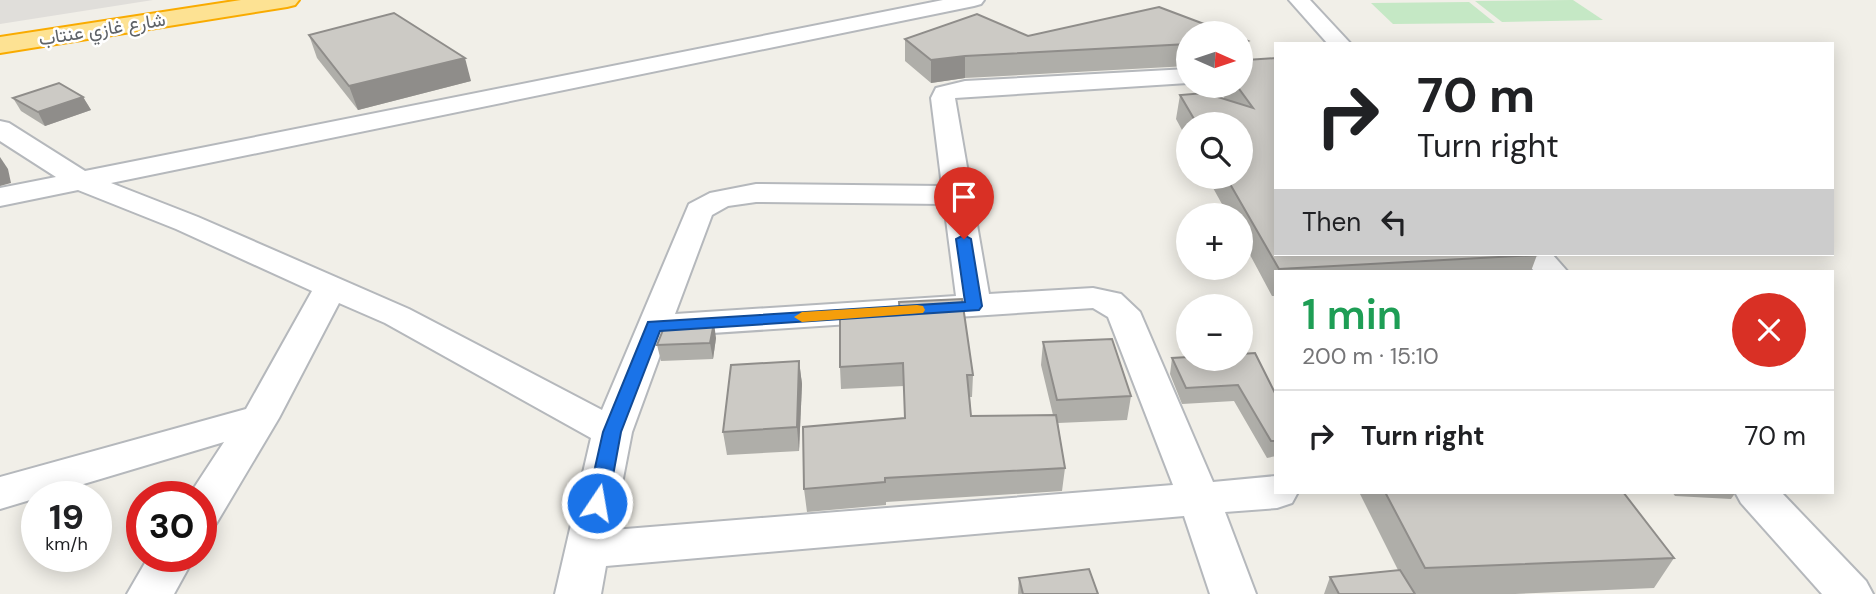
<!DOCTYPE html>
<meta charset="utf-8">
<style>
:root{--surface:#fff;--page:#f2f2f2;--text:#202124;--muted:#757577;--line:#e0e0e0}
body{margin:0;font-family:"DM Sans",Vazirmatn,sans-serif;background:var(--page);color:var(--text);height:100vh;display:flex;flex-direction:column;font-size:26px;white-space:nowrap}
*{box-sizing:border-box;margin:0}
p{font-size:23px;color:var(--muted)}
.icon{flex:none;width:38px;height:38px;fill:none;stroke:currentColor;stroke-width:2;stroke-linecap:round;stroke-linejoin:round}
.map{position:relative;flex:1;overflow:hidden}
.details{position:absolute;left:1274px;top:270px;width:560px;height:224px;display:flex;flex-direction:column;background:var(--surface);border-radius:0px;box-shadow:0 4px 18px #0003}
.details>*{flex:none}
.banner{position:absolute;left:1274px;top:42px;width:560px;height:214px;border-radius:0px;box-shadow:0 4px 18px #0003;background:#fff;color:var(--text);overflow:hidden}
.needle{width:46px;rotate:93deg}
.tools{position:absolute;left:1176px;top:21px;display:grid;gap:14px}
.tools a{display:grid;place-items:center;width:77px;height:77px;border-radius:50%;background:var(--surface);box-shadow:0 4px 18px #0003;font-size:35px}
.speed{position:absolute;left:21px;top:481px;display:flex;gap:14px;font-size:35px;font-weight:700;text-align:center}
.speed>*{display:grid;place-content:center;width:91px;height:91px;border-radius:50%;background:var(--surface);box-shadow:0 4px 18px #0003;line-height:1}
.speed small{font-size:18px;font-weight:400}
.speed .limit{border:10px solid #d22;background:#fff;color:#111}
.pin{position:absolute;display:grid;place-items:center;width:60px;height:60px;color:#fff;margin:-72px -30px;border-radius:50% 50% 50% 0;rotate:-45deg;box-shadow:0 0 7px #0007}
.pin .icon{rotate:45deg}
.me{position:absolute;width:77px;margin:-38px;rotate:12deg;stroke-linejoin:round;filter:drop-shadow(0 0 5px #0008)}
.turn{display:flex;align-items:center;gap:24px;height:147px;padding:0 28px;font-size:32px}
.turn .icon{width:91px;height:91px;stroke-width:2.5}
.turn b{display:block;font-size:49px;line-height:60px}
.then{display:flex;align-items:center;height:66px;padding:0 28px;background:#0003;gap:14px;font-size:26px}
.round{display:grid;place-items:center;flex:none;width:74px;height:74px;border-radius:37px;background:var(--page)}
.summary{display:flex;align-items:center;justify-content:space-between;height:119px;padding:0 28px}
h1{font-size:42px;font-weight:600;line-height:52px;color:#1e9e55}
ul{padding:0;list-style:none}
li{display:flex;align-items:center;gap:21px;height:91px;padding:0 28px;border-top:2px solid var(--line)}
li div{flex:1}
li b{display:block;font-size:26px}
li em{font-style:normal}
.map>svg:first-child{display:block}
.industrial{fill:#e0deda}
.green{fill:#c5e8c5}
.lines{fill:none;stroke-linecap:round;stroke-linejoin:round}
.minor-casing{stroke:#b5b8bc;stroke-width:4}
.highway-casing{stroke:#f9ab00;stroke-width:4}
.minor{fill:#fff;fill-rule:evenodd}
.highway{fill:#fde293;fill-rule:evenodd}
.wall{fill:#afaea9}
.shaded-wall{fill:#8f8d8a}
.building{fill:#cccac5;stroke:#8f8d8a;stroke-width:2}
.route{fill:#1a73e8;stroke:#114b97;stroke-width:2}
.slow{fill:#f59e0b}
.labels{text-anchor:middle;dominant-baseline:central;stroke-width:5;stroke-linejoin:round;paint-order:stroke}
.far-street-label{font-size:19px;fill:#5f6368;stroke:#fff}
</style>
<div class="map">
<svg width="1876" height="594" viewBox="0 0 1876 594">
<rect width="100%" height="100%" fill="#f1efe8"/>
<polygon class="industrial" points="0,0 153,0 0,24"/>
<g class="green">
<polygon points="1573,0 1603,20 1502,22 1475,1"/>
<polygon points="1469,2 1495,23 1393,24 1371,3"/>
</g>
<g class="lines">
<g class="minor-casing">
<g id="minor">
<path d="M943,0H984L981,4L974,6L111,183L198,217L409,309L602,410L689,204L710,193L756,184L942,186L931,98L936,88L965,81L1188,69V83L955,98L989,294L1093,288L1121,294L1140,312L1213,482L1276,476V492H1298L1292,503L1277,508L1225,512L1256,594H1210L1184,516L606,566L601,594H555L591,438L385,323L339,303L279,418L216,524L201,528V497H188L224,442L0,509V477L246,409L312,291L176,229L78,190L0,206V188L56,177L0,141V121L9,123L85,171ZM756,202L944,204L956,296L675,314L712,215L728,206ZM1093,308L1108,317L1173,485L613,530L632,432L667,336Z"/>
<polygon points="1289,0 1310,0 1351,44 1328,44"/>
<polygon points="1519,254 1552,254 1567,271 1534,271"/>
<polygon points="1735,492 1781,492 1866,581 1873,594 1822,594 1741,503"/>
<polygon points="149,556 195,556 174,594 127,594"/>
</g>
</g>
<g class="highway-casing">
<polygon id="highway" points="241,0 299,0 295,5 287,7 0,53 0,37"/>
</g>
<use href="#minor" class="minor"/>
<use href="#highway" class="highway"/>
</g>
<g class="wall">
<polygon points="1188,33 1188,66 965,78 931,83 905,61 905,39"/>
<polygon points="309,35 471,81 358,110 317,58"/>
<polygon points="1241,38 1248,41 1245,59 1276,254 1537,255 1531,271 1276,271 1276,296 1272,296 1241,238 1241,215 1228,215 1207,177 1241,177 1241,124 1188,124 1188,141 1176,119 1180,95 1225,99 1216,86 1241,86"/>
<polygon points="83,97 91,110 45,126 21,111 13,98"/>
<polygon points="900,315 973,375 972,397 970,397 971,416 1053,415 1041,365 1043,342 1131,396 1127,420 1058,423 1065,468 1062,491 886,502 886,505 807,512 804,489 905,419 904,386 841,389 840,367"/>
<polygon points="716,338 713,359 661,361 657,345"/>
<polygon points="1172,358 1276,395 1276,456 1267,458 1234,401 1182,404 1170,374"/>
<polygon points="799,361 802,384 799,451 727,455 723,432"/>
<polygon points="1359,492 1623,492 1674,558 1654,588 1515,594 1324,594 1330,577 1398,570"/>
<polygon points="1672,492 1736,492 1731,499 1675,496"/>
<polygon points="1019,578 1098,594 1018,594"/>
</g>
<g class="shaded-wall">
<polygon points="1248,41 1244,63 1241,65 1243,43"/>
<polygon points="965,56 965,78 931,83 931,60"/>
<polygon points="465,58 471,81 358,110 349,86"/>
<polygon points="83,97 91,110 45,126 38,112"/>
<polygon points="0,157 8,169 11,183 0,186"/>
<polygon points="714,323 716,338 713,359 710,343"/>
<polygon points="799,361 802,384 799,451 797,427"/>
</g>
<g class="building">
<polygon points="1159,7 1228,33 1188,33 1188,44 965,56 931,60 905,39 977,14 1028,36"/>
<polygon points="394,13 465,58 349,86 309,35"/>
<polygon points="1241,38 1248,41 1243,43 1243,57 1246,60 1276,58 1276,254 1536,254 1537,255 1279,269 1226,177 1241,177 1241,124 1197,124 1180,95 1205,93 1253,108 1237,86 1241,86"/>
<polygon points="59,83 83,97 38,112 13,98"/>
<polygon points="962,299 973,375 967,375 971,416 1056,415 1065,468 885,478 885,482 804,489 803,427 905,418 903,363 840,367 840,317 900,315 899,302"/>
<polygon points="714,323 710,343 657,345 665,325"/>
<polygon points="1112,339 1131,396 1057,400 1043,342"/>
<polygon points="1255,353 1276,395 1276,441 1271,441 1238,385 1186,388 1172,358 1188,357 1188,359 1241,359 1241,354"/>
<polygon points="799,361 797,427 723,432 731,365"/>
<polygon points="1385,492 1623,492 1674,558 1425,568"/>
<polygon points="1089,569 1098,594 1023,594 1019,578"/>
<polygon points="1400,570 1415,594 1339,594 1330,577"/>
</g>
<polygon class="route" points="964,235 971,239 982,306 979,310 660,331 621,432 608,503 605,508 597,510 590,508 587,503 603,432 648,322 965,302 956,239"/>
<polygon class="slow" points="917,305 923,306 925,310 923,313 802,322 794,317 802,312"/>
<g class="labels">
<g class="far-street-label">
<text transform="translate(102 29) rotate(-9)">شارع غازي عنتاب</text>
</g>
</g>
</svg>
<div class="tools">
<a><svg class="needle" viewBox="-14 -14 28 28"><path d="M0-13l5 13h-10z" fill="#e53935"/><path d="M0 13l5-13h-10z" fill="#757577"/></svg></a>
<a><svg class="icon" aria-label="search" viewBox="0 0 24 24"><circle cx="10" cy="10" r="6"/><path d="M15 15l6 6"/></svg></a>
<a>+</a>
<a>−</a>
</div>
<div class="speed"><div>19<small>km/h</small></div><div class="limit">30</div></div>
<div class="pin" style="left:964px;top:239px;background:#d93025"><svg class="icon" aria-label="arrive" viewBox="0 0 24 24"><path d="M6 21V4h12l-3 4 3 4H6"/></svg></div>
<svg class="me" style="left:597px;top:503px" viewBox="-20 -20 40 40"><circle r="17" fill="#1a73e8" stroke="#fff" stroke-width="3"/><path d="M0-11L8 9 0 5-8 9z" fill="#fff"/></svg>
<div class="banner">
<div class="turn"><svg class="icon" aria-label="right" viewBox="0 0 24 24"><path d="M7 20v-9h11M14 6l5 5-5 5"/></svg><div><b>70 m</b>Turn right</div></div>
<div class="then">Then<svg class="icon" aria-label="left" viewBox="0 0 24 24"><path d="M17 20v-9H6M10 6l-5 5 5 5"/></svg></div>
</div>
<section class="details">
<div class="summary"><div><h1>1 min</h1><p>200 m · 15:10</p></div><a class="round" style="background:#d93025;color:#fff"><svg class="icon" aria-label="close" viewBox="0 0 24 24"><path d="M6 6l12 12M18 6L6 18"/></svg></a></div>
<ul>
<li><svg class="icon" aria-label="right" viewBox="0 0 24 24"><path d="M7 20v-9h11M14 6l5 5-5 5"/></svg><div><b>Turn right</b></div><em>70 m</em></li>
</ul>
</section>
</div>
